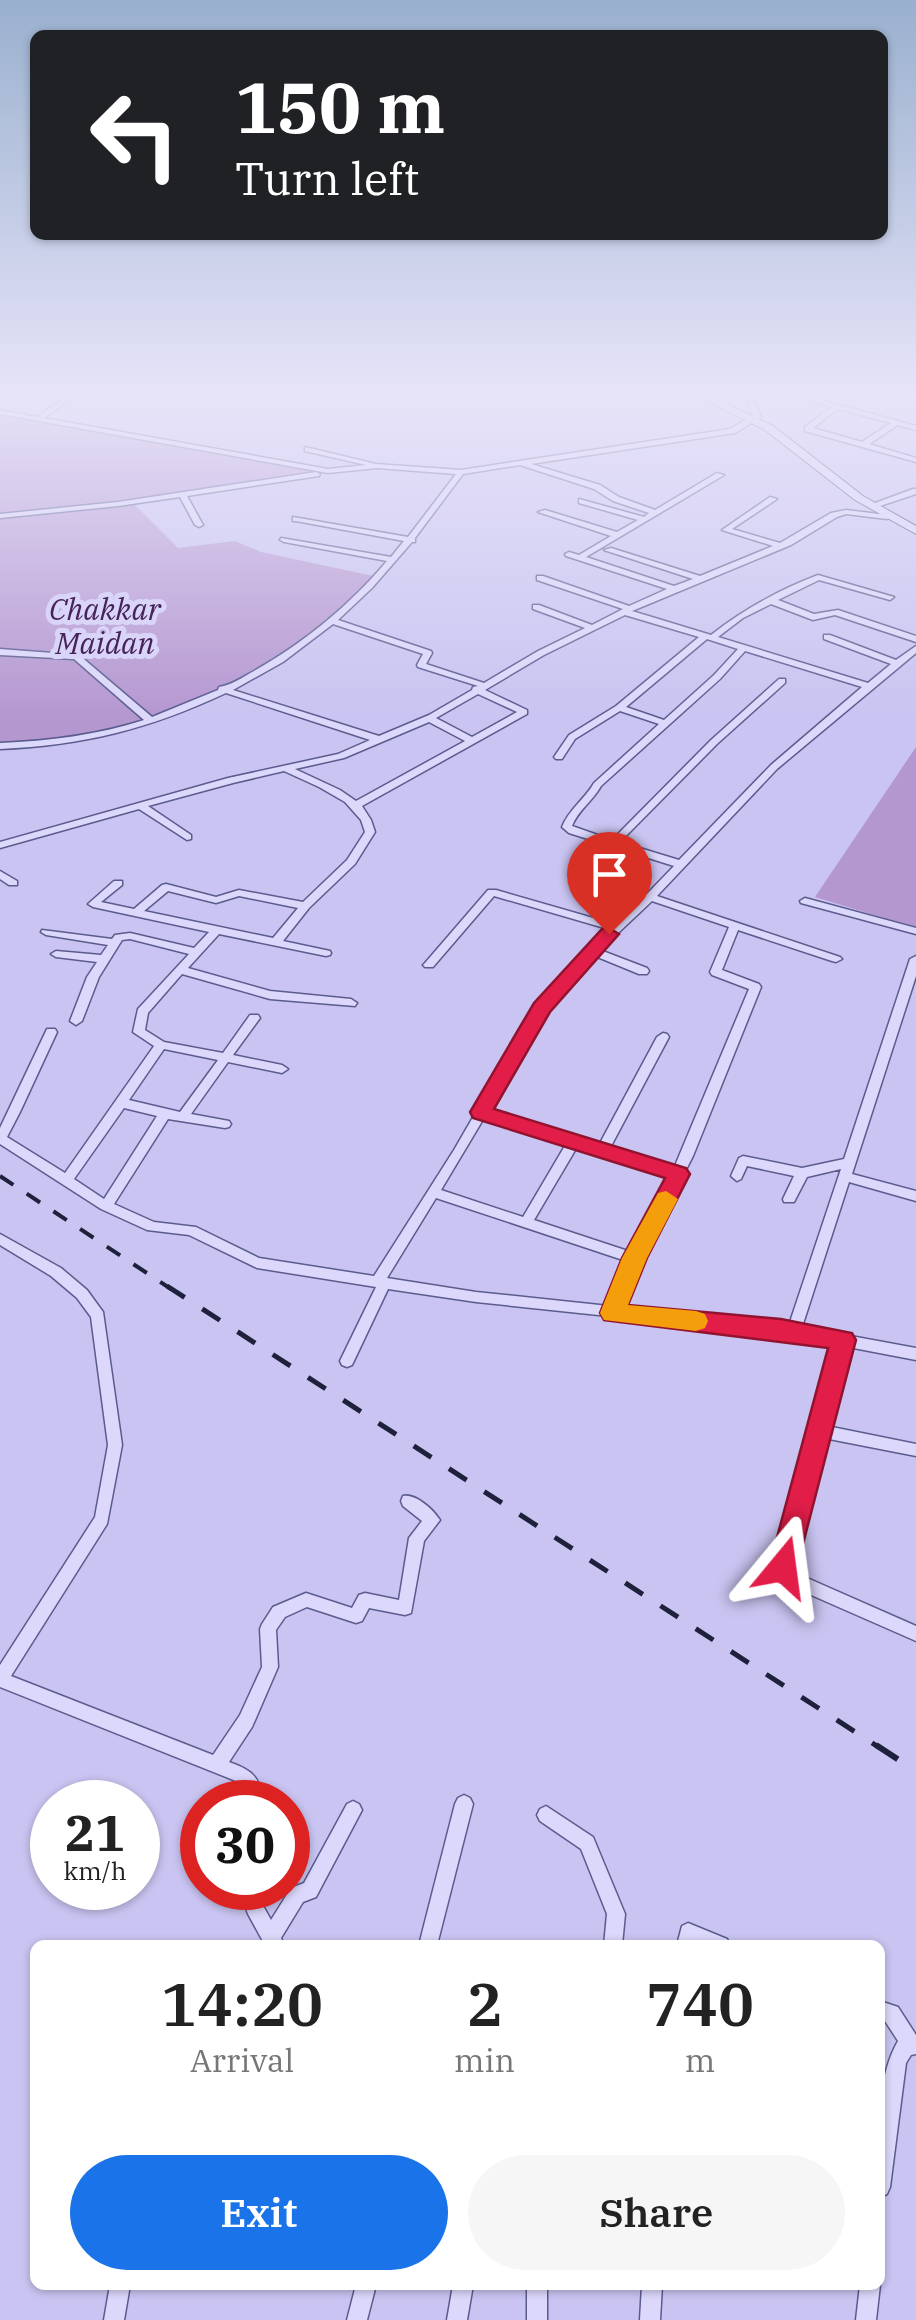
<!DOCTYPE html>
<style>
:root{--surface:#fff;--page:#f6f6f6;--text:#222;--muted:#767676;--accent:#1a73e8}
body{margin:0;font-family:"IBM Plex Serif",serif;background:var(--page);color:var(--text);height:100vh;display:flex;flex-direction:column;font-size:38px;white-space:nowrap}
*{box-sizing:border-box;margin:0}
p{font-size:32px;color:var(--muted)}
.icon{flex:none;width:55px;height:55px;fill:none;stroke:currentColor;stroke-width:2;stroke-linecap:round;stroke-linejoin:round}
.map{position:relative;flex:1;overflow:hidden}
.sheet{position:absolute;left:30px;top:1940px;width:855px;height:350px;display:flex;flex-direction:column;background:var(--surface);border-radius:15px;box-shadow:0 2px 8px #0004}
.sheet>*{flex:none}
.guide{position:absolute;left:30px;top:30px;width:858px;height:210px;border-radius:15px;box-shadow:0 2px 8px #0004;background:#202124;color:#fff;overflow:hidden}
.speed{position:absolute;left:30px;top:1780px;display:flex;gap:20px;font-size:50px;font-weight:700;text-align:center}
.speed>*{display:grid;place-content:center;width:130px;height:130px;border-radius:50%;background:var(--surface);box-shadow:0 2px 8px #0004;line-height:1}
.speed small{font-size:25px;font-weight:400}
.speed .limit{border:15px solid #d22;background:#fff;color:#111}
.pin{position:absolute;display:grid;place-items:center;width:85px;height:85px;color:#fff;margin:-102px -42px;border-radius:50% 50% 50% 0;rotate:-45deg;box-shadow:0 0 10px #0007}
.pin .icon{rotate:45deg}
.me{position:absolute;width:110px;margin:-55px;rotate:16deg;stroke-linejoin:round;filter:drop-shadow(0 0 8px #0008)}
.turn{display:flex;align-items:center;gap:35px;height:210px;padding:0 40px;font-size:45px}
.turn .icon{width:130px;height:130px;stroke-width:2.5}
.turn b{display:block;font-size:70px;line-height:85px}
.eta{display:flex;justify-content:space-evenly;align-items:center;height:170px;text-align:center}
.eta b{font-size:60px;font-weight:600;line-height:70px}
.cta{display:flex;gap:20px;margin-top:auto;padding:20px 40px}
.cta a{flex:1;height:115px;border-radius:60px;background:var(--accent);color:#fff;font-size:40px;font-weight:600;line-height:115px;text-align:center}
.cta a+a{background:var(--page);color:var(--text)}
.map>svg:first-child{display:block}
.green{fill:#b597d0}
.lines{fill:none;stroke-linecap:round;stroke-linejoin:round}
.minor-casing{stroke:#595c8d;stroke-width:3}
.secondary-casing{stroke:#3c416f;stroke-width:2}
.minor{fill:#dcd8fb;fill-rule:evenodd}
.secondary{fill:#dcd8fb;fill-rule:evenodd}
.rail-far2{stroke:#1e213c;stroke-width:4;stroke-dasharray:16 16;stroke-linecap:butt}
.rail-far1{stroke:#1e213c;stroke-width:5;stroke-dasharray:21 21;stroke-linecap:butt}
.rail{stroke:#1e213c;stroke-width:6;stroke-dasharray:26 26;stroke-linecap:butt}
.route{fill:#e11d48;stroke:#92132f;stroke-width:2.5}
.slow{fill:#f59e0b}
.labels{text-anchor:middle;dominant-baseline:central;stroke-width:10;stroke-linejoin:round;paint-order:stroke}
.far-park-label{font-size:30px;font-style:italic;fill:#47235a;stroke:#d9d5f8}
</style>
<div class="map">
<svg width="916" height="2320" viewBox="0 0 916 2320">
<rect width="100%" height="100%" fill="#c9c4f1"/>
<g class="green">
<polygon points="0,412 328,471 132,502 178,548 235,541 261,552 378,577 309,641 205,697 151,721 102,736 0,746"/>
<polygon points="916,747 916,928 815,897"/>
</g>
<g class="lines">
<g class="minor-casing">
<g id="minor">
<path d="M73,392H81L44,418L328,469L366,465L305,451V447L376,464L461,470L730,429L753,416L744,392H750L761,417L735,433L531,464L600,485L619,497L655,510L717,473L724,475L586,557L674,586L693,579L604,550L611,548L700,576L773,546L722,530L770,497L777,499L732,529L780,543L831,513L846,510L887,515L891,517L887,519L846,514L837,517L791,545L632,611L711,635C744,609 779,590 818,575L894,597L890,600L819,580L778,600L814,614L838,610L916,636V642L835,615L813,620L771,604L743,618L718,637L868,683L891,664L824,639V635H830L896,660L916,646V653L777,769L657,896L840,957L842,959L836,962L832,961L738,930L722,970L759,984L761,987L693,1156L641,1258L622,1307L789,1325L841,1169L807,1177L794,1202H784L783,1199L794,1176L747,1166L741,1179L737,1181L731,1176L739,1158L743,1156L802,1168L844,1159L910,959L916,956V976L852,1174L916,1191V1201L849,1182L802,1327L916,1348V1360L848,1347L827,1426L916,1444V1456L824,1438L791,1566L798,1574L916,1626V1641L786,1584L775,1567L835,1344L781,1334L617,1317L613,1318L608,1316L476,1302L388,1289L352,1365L347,1367L342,1365L340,1361L376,1287L257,1268L189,1235L147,1230L101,1209L0,1144V1128L47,1029H55L57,1032L20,1112L7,1137L65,1173L154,1046L133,1032L138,1009L189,954L130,939L122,940L99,977L82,1021L76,1025L70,1021L87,977L97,962L56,957L51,954L56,951L101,955L108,945L46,935L41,932L42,930L112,939L115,935L130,933L194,948L209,932L93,907L88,904L114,881H122V885L101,902L134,909L162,885L166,884L216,897L239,890L303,902L347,860L365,832L361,820L345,802L319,787L284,771L233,783L148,806L191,835V839L187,840L139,809L0,848V842L228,778L338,754L370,740L226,693C149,729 85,745 0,749V743C49,741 97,735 144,720L74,659L0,655V649L79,655L152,717L218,690L219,687C232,685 243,677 254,671C305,642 349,606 387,561L284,542L280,540L281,538L391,557L404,541L296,521H293V517L408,537L456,474L377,468L328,473L0,414V410L37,417ZM520,465L594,489L613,501L649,513L644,517L579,499V503L638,520L617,532L545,510L538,512L611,536L579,555L569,552L565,554L566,556L667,589L629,606L543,576H537V580L623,609L592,625L539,605H533V609L585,628L538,651L484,683L426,664L432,653L431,651L338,620L372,588L412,542H415V538L463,474ZM625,615L699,637L616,706L569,735L554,757L556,759H562L575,739L620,711L659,724L594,783C585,799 569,809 562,827L569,833L674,866L646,895L614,924L496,890H488L425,963L423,965L425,967H433L494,896L608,929L538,1005L454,1150L374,1276L259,1258L196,1227L154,1222L114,1204L168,1119L225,1128L229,1127L231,1124L229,1121L191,1114L228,1062L282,1073L288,1069L282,1065L233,1055L260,1018L258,1015H250L223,1053L164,1042L145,1030L148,1013L182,974L270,999L355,1006L357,1003L351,999L270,991L188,968L219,934L326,956L330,955L331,953L330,951L283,941L309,908L355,864L375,832L371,820L362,806L527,714V710L485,690L544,655ZM333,624L423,654L417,665L418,667L478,686L473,687L472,690L429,715L379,736L233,690L283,662ZM707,639L738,649L714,675L664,720L626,707ZM745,651L862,687L771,765L679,860L620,842L717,744L785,683V679H779L711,740L612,840L572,826C578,810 593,801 601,786L720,679ZM478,694L517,712L472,737L436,718ZM429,722L465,741L356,801L340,790L295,769L344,758ZM168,891L216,903L239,896L298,908L273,938L144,911ZM652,901L729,927L710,972L712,975L749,989L674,1168L610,1148L669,1037L667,1034L663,1033L657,1037L599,1145L488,1111L546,1010L595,956L639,974H647L649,971L647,968L600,950ZM164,1049L218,1060L180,1112L129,1100ZM124,1108L157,1116L104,1199L74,1179ZM484,1118L566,1144L523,1217L441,1190ZM577,1147L670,1176L631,1252L534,1220ZM436,1198L626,1261L609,1306L476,1292L387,1278Z"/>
<path d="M781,392H792L916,426V430L898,425L869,444L916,458V462L805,431V427L831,407ZM838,409L891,423L862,442L813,428Z"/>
<polygon points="316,472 320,474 319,476 187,496 203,525 199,527 195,525 180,497 118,506 0,518 0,514 118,502"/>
<polygon points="913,489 916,489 916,494 874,508 867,506"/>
<polygon points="0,871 17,881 17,885 9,885 0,879"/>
<polygon points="805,898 916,928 916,934 801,903 800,901"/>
<path d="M0,1234L61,1268L87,1290L103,1312L122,1445L107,1524L11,1676L213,1755L240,1715L262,1667L260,1629L262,1624L273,1607L306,1593L352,1608L359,1595L365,1593L399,1600L409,1538L422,1521L403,1506L401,1501L403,1496C415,1493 433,1509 440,1520L424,1541L411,1613L405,1615L369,1608L362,1621L356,1623L307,1607L285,1617L276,1630L278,1667L252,1727L229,1762C252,1770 261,1777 262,1802H246L245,1791L236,1781L0,1687V1665L95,1517L108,1445L91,1317L77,1298L51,1276L0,1245Z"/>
<polygon points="464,1795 470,1798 473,1804 437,1945 419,1945 455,1804 458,1798"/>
<polygon points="353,1801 359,1804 362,1810 316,1897 303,1902 281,1938 284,1945 265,1945 248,1914 239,1888 257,1888 262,1904 271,1920 291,1888 304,1883 347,1804"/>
<polygon points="546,1806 593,1837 625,1914 622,1945 604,1945 607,1914 581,1849 540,1821 537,1815 540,1809"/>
<polygon points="688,1923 727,1939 730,1945 677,1945 682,1926"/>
<path d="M880,2001L898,2007L916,2035V2054L911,2055L906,2063L890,2187L887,2194L880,2197C880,2148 873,2084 898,2041L885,2021L880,2019Z"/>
<polygon points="880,2284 880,2285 876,2320 856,2320 860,2285"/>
<polygon points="110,2285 130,2285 124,2320 104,2320"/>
<polygon points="356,2285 376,2285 367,2320 347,2320"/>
<polygon points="453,2285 473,2285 467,2320 447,2320"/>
<rect x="527" y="2285" width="20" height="35"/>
<polygon points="642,2285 662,2285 660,2320 640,2320"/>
</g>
</g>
<g class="secondary-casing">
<polygon id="secondary" points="689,392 702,392 773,426 863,496 916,526 916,534 855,500 765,430"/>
</g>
<use href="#minor" class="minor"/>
<use href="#secondary" class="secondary"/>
<polyline class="rail-far2" points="0,1176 171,1289"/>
<polyline class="rail-far1" points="167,1286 880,1748"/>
<polyline class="rail" points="876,1745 916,1771"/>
</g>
<linearGradient id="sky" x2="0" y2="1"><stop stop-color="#99b0ce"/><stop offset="0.55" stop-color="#e7e4f9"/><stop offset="1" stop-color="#e7e4f9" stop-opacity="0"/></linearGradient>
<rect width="916" height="717" fill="url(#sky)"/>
<polygon class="route" points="609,928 619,934 550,1012 494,1109 686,1168 690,1174 647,1258 628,1305 781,1319 852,1333 856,1340 797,1567 793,1576 783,1579 773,1576 769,1567 828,1348 604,1320 600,1313 622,1258 665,1178 473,1118 470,1112 534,1003 602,929"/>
<polygon class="slow" points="666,1191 678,1199 647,1258 628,1305 696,1311 705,1314 708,1321 705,1328 696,1331 604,1320 600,1313 622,1258 658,1193"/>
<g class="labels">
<g class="far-park-label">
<text x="105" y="608">Chakkar<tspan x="105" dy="34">Maidan</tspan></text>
</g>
</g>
</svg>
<div class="speed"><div>21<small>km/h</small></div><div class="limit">30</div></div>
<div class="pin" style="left:609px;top:934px;background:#d93025"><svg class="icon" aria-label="arrive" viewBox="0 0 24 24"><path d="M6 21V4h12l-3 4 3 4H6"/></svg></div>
<svg class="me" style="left:783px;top:1567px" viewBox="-20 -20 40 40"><path d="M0-17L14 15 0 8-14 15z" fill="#e11d48" stroke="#fff" stroke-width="4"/></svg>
<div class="guide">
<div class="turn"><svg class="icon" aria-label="left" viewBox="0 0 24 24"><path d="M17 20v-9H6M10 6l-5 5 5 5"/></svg><div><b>150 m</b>Turn left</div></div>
</div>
<section class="sheet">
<div class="eta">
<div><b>14:20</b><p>Arrival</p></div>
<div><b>2</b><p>min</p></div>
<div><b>740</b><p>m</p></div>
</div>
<div class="cta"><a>Exit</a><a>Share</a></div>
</section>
</div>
